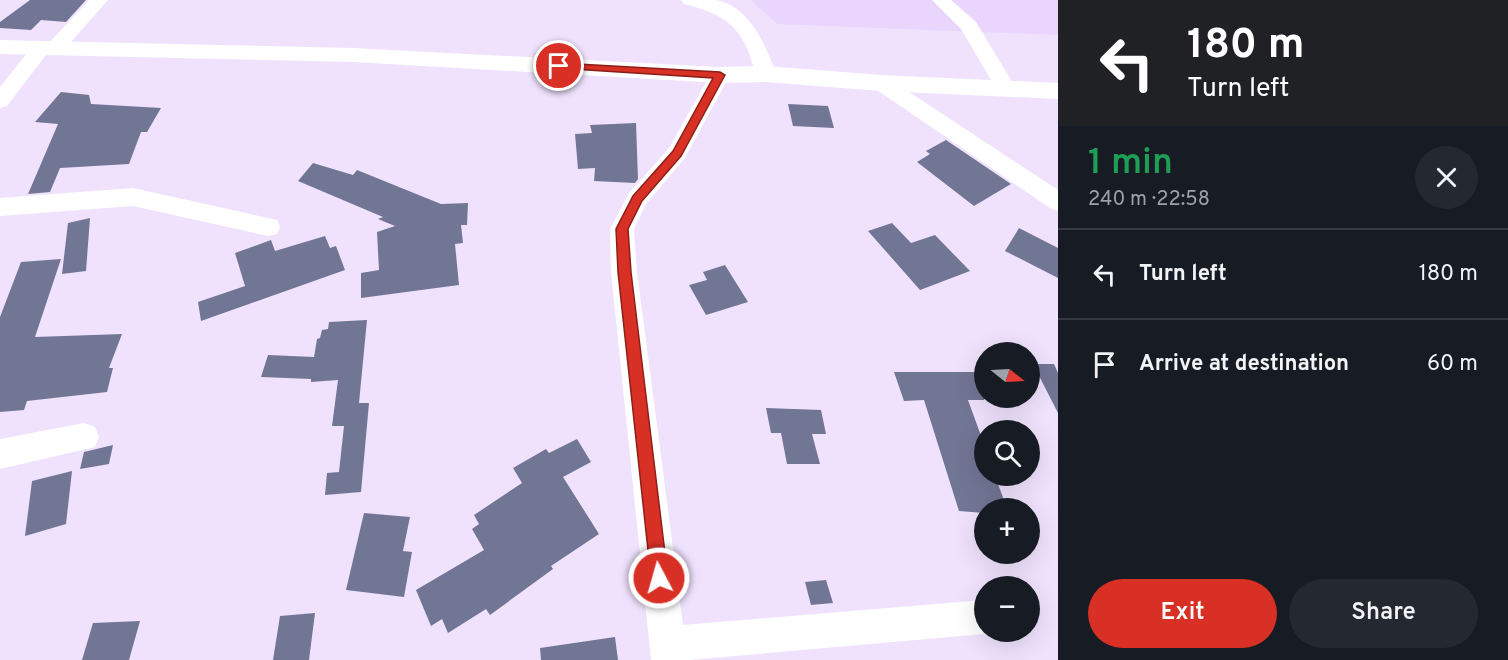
<!DOCTYPE html>
<meta charset="utf-8">
<style>
:root{--surface:#171b24;--page:#242831;--text:#f1f3f6;--muted:#9ea1a6;--line:#363941;--accent:#d93025}
body{margin:0;font-family:Overpass,sans-serif;background:var(--page);color:var(--text);height:100vh;display:flex;flex-direction:column;font-size:22px;white-space:nowrap}
*{box-sizing:border-box;margin:0}
p{font-size:20px;color:var(--muted)}
.icon{flex:none;width:33px;height:33px;fill:none;stroke:currentColor;stroke-width:2;stroke-linecap:round;stroke-linejoin:round}
.map{position:relative;flex:1;overflow:hidden}
.drawer{display:flex;flex-direction:column;background:var(--surface);width:450px}
.drawer>*{flex:none}
.banner{background:#202124;color:#fff;overflow:hidden}
.needle{width:39px;rotate:108deg}
.tools{position:absolute;left:974px;top:342px;display:grid;gap:12px}
.tools a{display:grid;place-items:center;width:66px;height:66px;border-radius:50%;background:var(--surface);box-shadow:0 6px 24px #0002;font-size:30px}
.pin{position:absolute;display:grid;place-items:center;width:51px;height:51px;color:#fff;margin:-26px;border:3px solid #fff;border-radius:50%;box-shadow:0 2px 6px #0007}
.me{position:absolute;width:66px;margin:-33px;rotate:354deg;stroke-linejoin:round;filter:drop-shadow(0 0 4px #0008)}
.turn{display:flex;align-items:center;gap:21px;height:126px;padding:0 30px;font-size:27px}
.turn .icon{width:78px;height:78px;stroke-width:2.5}
.turn b{display:block;font-size:42px;line-height:51px}
.round{display:grid;place-items:center;flex:none;width:63px;height:63px;border-radius:32px;background:var(--page)}
.headline{display:flex;align-items:center;justify-content:space-between;height:102px;padding:0 30px}
h1{font-size:36px;font-weight:600;line-height:45px;color:#1e9e55}
.primary-button{display:flex;gap:12px;margin-top:auto;padding:12px 30px}
.primary-button a{flex:1;height:69px;border-radius:36px;background:var(--accent);color:#fff;font-size:24px;font-weight:600;line-height:69px;text-align:center}
.primary-button a+a{background:var(--page);color:var(--text)}
ul{padding:0;list-style:none}
li{display:flex;align-items:center;gap:18px;height:90px;padding:0 30px;border-top:2px solid var(--line)}
li div{flex:1}
li b{display:block;font-size:22px}
li em{font-style:normal}
main{display:flex;flex:1;min-height:0}
.map>svg:first-child{display:block}
.built{fill:#ead5fd}
.building{fill:#727695}
.lines{fill:none;stroke-linecap:round;stroke-linejoin:round}
.minor{fill:#fff;fill-rule:evenodd}
.highway{fill:#fff;fill-rule:evenodd}
.route{fill:#d93025;stroke:#8d1f18;stroke-width:1.5}
</style>
<main>
<div class="map">
<svg width="1058" height="660" viewBox="0 0 1058 660">
<rect width="100%" height="100%" fill="#f0e2fd"/>
<polygon class="built" points="751,0 1058,0 1058,35 777,24"/>
<g class="building">
<polygon points="30,0 86,0 66,22 41,20 31,30 0,28 0,22"/>
<polygon points="61,92 89,95 91,104 161,108 147,132 141,132 129,164 60,168 50,192 28,194 58,124 35,122"/>
<polygon points="788,104 828,106 834,128 793,126"/>
<polygon points="636,123 638,179 635,183 594,181 595,168 578,169 575,134 592,133 590,125"/>
<polygon points="946,140 1011,184 974,206 917,162 930,154 926,151"/>
<polygon points="313,163 353,175 357,170 441,204 468,203 467,225 461,225 463,243 455,244 459,285 361,298 361,273 379,270 377,232 395,226 378,219 383,217 298,181"/>
<polygon points="90,218 86,271 62,274 68,223"/>
<polygon points="892,223 911,243 935,235 970,271 920,290 868,231"/>
<polygon points="1019,228 1058,248 1058,278 1005,251"/>
<polygon points="325,236 330,248 336,246 345,270 201,321 198,302 245,286 235,253 271,240 275,251"/>
<polygon points="61,259 35,337 122,334 109,368 113,368 107,392 27,401 24,410 0,412 0,317 21,262"/>
<polygon points="725,265 748,302 706,315 689,285 707,280 703,272"/>
<polygon points="367,320 359,403 369,403 361,492 325,495 327,473 339,472 344,426 332,426 338,380 311,382 311,379 261,377 268,355 314,357 317,339 320,338 322,330 328,329 329,322"/>
<polygon points="1033,364 1054,364 1058,373 1058,413"/>
<polygon points="894,372 984,372 984,400 968,400 984,444 984,476 995,476 1007,508 984,508 984,513 959,511 924,400 904,401"/>
<polygon points="766,408 821,410 826,434 812,434 820,464 787,464 781,433 771,433"/>
<polygon points="577,439 591,462 563,477 599,534 551,566 553,569 490,615 486,609 448,633 442,619 431,626 416,590 484,550 472,529 479,524 474,515 522,483 513,468 546,449 549,453"/>
<polygon points="113,445 109,464 80,469 84,452"/>
<polygon points="72,471 66,524 25,536 32,481"/>
<polygon points="364,513 410,517 403,551 412,552 404,597 346,590"/>
<polygon points="826,580 833,603 811,605 805,582"/>
<polygon points="315,613 309,660 273,660 280,616"/>
<polygon points="140,621 129,660 82,660 93,623"/>
<polygon points="615,637 618,660 541,660 540,648"/>
</g>
<g class="lines">
<g class="minor">
<polygon points="89,0 108,0 63,51 49,51 7,106 0,108 0,87 35,43 49,43"/>
<path d="M681,0C692,0 704,0 715,0C749,5 766,45 776,74L773,78H759C753,69 751,58 747,48C734,19 712,11 684,4Z"/>
<polygon points="932,0 951,0 976,22 1017,90 1014,95 1000,95 961,29"/>
<polygon points="720,69 727,71 730,75 685,158 646,204 634,229 637,272 683,625 984,600 984,632 991,632 984,634 689,660 651,660 611,272 610,229 629,193 669,148 710,75 713,71"/>
<polygon points="881,77 888,78 1058,190 1058,211 1050,208 874,88 871,83 874,78"/>
<polygon points="133,188 277,220 280,227 277,234 268,236 133,206 0,216 0,198"/>
<polygon points="84,423 95,427 99,437 95,447 0,469 0,439"/>
</g>
<polygon class="highway" points="0,40 353,48 720,67 766,66 881,75 1058,83 1058,99 881,91 766,82 720,83 353,62 0,54"/>
</g>
<polygon class="route" points="559,63 720,72 725,75 681,156 642,201 628,229 631,272 668,578 665,584 659,586 653,584 651,578 618,272 616,229 633,196 673,151 713,78 556,68 554,66"/>
</svg>
<div class="tools">
<a><svg class="needle" viewBox="-14 -14 28 28"><path d="M0-13l5 13h-10z" fill="#e53935"/><path d="M0 13l5-13h-10z" fill="#9ea1a6"/></svg></a>
<a><svg class="icon" aria-label="search" viewBox="0 0 24 24"><circle cx="10" cy="10" r="6"/><path d="M15 15l6 6"/></svg></a>
<a>+</a>
<a>−</a>
</div>
<div class="pin" style="left:559px;top:66px;background:#d93025"><svg class="icon" aria-label="arrive" viewBox="0 0 24 24"><path d="M6 21V4h12l-3 4 3 4H6"/></svg></div>
<svg class="me" style="left:659px;top:578px" viewBox="-20 -20 40 40"><circle r="17" fill="#d93025" stroke="#fff" stroke-width="3"/><path d="M0-11L8 9 0 5-8 9z" fill="#fff"/></svg>
</div>
<section class="drawer">
<div class="banner">
<div class="turn"><svg class="icon" aria-label="left" viewBox="0 0 24 24"><path d="M17 20v-9H6M10 6l-5 5 5 5"/></svg><div><b>180 m</b>Turn left</div></div>
</div>
<div class="headline"><div><h1>1 min</h1><p>240 m · 22:58</p></div><a class="round"><svg class="icon" aria-label="close" viewBox="0 0 24 24"><path d="M6 6l12 12M18 6L6 18"/></svg></a></div>
<ul>
<li><svg class="icon" aria-label="left" viewBox="0 0 24 24"><path d="M17 20v-9H6M10 6l-5 5 5 5"/></svg><div><b>Turn left</b></div><em>180 m</em></li>
<li><svg class="icon" aria-label="arrive" viewBox="0 0 24 24"><path d="M6 21V4h12l-3 4 3 4H6"/></svg><div><b>Arrive at destination</b></div><em>60 m</em></li>
</ul>
<div class="primary-button"><a>Exit</a><a>Share</a></div>
</section>
</main>
